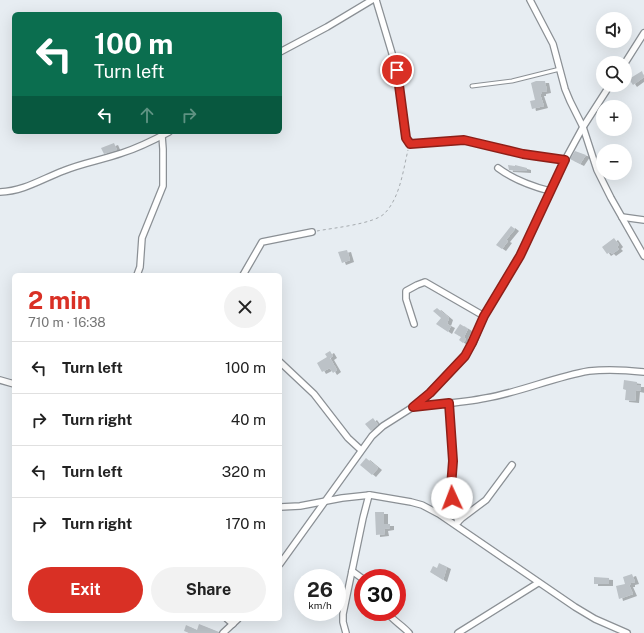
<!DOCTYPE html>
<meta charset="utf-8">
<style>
:root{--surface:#fff;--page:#f2f2f2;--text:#222;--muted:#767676;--line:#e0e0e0;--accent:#d93025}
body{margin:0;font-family:"Public Sans",sans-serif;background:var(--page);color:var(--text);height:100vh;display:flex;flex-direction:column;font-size:15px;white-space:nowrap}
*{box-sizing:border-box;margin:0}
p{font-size:13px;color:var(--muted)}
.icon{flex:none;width:22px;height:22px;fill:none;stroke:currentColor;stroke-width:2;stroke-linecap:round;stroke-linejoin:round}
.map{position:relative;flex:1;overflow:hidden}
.details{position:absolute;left:12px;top:273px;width:270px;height:348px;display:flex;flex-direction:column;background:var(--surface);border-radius:6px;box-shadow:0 4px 16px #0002}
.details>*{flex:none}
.guide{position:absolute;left:12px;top:12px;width:270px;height:122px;border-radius:6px;box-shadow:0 4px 16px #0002;background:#0b6e4f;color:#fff;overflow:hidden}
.controls{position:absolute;left:596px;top:12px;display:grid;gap:8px}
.controls a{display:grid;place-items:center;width:36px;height:36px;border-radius:50%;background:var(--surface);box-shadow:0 4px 16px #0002;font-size:20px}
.speed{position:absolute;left:294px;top:569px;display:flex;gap:8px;font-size:20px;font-weight:700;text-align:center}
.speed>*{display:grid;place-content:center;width:52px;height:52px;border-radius:50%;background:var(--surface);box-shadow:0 4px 16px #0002;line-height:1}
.speed small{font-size:10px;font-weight:400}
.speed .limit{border:6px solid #d22;background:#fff;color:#111}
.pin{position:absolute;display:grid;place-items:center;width:34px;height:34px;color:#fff;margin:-17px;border:2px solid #fff;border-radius:50%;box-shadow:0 1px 4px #0007}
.me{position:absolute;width:44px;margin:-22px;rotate:358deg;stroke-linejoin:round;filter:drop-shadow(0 0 3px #0008)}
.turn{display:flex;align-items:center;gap:14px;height:84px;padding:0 16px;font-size:18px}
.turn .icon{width:52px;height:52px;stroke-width:2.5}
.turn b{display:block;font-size:28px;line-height:34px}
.lanes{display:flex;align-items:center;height:38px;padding:0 16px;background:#0003;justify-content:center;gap:20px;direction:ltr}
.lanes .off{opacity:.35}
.round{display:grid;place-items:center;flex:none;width:42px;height:42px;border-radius:21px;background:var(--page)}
.summary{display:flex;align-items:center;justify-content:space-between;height:68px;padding:0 16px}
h1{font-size:24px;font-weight:700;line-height:30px;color:var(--accent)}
.cta{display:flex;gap:8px;margin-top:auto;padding:8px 16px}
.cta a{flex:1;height:46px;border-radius:24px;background:var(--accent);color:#fff;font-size:16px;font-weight:700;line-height:46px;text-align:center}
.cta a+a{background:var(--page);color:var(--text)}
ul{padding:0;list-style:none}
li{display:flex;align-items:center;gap:12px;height:52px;padding:0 16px;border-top:1px solid var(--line)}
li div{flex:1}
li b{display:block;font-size:15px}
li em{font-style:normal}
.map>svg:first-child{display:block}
.building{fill:#bcc2c7;filter:url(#shadow)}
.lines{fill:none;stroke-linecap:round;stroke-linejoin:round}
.lane-casing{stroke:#8b9095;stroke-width:5}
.street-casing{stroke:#8b9095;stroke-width:8}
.path{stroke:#a6abaf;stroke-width:1;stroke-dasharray:3 3;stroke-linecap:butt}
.lane{stroke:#fff;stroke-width:3}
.street{stroke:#fff;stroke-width:5.5}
.route-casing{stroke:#8d1f18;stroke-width:10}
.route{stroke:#d93025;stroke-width:7}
</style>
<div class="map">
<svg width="644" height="633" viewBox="0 0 644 633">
<defs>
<filter id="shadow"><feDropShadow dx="4" dy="2" stdDeviation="0" flood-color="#0004"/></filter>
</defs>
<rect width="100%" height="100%" fill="#e7edf2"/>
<g class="building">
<polygon points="642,71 644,77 633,85 629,79"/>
<polygon points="536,81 545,81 547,91 542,92 542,94 540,94 544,106 532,109 530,101 535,100 531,83"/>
<polygon points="114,143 117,150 104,154 101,148"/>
<polygon points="575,151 586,155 580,164 570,159"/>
<polygon points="508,165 515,166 515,165 527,168 527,171 509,170"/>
<polygon points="511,226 515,229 506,240 508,241 502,249 496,245"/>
<polygon points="614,238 619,245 617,247 619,249 612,254 610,252 607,254 602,247"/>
<polygon points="347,250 350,260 342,263 338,252"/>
<polygon points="437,308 449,318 447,324 451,326 448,332 436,324 441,318 433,311"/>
<polygon points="460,324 468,329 464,337 466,339 463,343 459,340 461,337 454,333"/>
<polygon points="330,351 333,356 330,358 337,370 333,373 330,368 322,372 317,363 327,357 325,354"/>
<polygon points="624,380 637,382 637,385 641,385 641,391 636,390 635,401 625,400 626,390 623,389"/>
<polygon points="373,418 378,425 371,431 365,424"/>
<polygon points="366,458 378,468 372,475 360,465"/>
<polygon points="375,512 384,512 384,524 390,524 390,528 384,529 385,534 376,535"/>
<polygon points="439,563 447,567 443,580 430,572 433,566 437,568"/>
<polygon points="632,574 635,582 631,583 631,585 629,585 633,594 619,599 616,586 625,584 623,577"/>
<polygon points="594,577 609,578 609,584 594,584"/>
<polygon points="199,624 219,632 219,633 189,633 184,631 186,625 197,630"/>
</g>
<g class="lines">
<g class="lane-casing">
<polyline id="lane" points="472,86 512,81 560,69"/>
</g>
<g class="street-casing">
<g id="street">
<polyline points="376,0 397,70 406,138 410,144 464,140 523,154 565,160"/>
<polyline points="530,0 553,44 565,89 570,101 583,127 597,170 611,198 644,256"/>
<polyline points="280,52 327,27 372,0"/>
<polyline points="625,63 644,33"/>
<path d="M498,168C514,180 531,186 550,191"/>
<path d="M0,192C24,191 42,179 63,171C82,163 102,160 122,153C138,148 154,140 169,132"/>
<polyline points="622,217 644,220"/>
<polyline points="137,275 140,267 142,238 163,186 163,149 162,136"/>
<polyline points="243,275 262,242 312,232"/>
<polyline points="414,324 406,299 406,291 417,285 425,282 484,316"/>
<polyline points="280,362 314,394 348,438 361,450"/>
<polyline points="0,380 14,384"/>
<polyline points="449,403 453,461 451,487 452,498 458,522"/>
<path d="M413,407C437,404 462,403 486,398C521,392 554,377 589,371C607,369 626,370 644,372"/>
<polyline points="280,507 300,506 342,498 370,495 411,502 422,505 439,514 575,607 595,619 627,633"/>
<polyline points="457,523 462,518 486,500 512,465"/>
<polyline points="280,564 372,436 383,426 413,407 429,393 465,356 473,343 484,316 520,256 565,160 583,127 610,85"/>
<polyline points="352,571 363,579"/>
<path d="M387,612C392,620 402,625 409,633"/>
<polyline points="227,619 233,624"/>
<polyline points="223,633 238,619"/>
<polyline points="346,633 343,622 343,614 363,518 369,495"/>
<polyline points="458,633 538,583"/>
</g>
</g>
<path class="path" d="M317,231C332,228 375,224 385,213C400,197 403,171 408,150"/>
<use href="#lane" class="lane"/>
<use href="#street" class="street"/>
</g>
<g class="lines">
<g class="route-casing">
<polyline id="route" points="397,70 406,138 410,144 464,140 523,154 565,160 520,256 484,316 472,343 465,356 430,393 413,407 449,403 453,461 451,487 452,498"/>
</g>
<use href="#route" class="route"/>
</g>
</svg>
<div class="controls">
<a><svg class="icon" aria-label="sound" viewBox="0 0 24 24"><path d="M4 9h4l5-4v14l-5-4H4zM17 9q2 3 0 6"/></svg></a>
<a><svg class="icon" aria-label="search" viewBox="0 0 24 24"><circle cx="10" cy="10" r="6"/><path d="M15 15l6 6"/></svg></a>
<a>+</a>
<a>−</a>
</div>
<div class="speed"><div>26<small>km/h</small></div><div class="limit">30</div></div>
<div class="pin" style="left:397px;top:70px;background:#d93025"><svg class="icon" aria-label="arrive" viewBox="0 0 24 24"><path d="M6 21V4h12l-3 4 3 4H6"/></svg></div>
<svg class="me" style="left:452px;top:498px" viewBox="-20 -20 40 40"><circle r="19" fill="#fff"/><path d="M0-13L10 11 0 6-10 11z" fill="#d93025"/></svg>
<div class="guide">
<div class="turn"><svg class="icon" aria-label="left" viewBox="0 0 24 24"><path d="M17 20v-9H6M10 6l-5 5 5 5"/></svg><div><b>100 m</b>Turn left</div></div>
<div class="lanes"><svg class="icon" aria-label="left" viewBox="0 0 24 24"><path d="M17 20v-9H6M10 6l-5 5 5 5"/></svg><svg class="icon off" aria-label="ahead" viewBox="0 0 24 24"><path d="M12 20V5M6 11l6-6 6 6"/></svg><svg class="icon off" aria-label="right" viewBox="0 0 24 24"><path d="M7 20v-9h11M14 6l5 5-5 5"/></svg></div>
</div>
<section class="details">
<div class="summary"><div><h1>2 min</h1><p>710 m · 16:38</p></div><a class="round"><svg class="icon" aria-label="close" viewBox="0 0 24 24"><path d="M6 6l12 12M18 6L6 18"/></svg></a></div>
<ul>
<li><svg class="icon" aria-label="left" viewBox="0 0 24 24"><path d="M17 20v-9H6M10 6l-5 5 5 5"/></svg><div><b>Turn left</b></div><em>100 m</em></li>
<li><svg class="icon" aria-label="right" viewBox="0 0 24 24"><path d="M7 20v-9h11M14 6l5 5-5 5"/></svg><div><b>Turn right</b></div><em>40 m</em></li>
<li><svg class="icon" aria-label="left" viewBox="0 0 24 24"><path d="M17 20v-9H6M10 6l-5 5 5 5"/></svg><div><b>Turn left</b></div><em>320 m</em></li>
<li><svg class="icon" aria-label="right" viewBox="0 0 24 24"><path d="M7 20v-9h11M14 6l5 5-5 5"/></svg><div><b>Turn right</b></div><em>170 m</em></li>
</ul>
<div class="cta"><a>Exit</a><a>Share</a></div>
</section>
</div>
